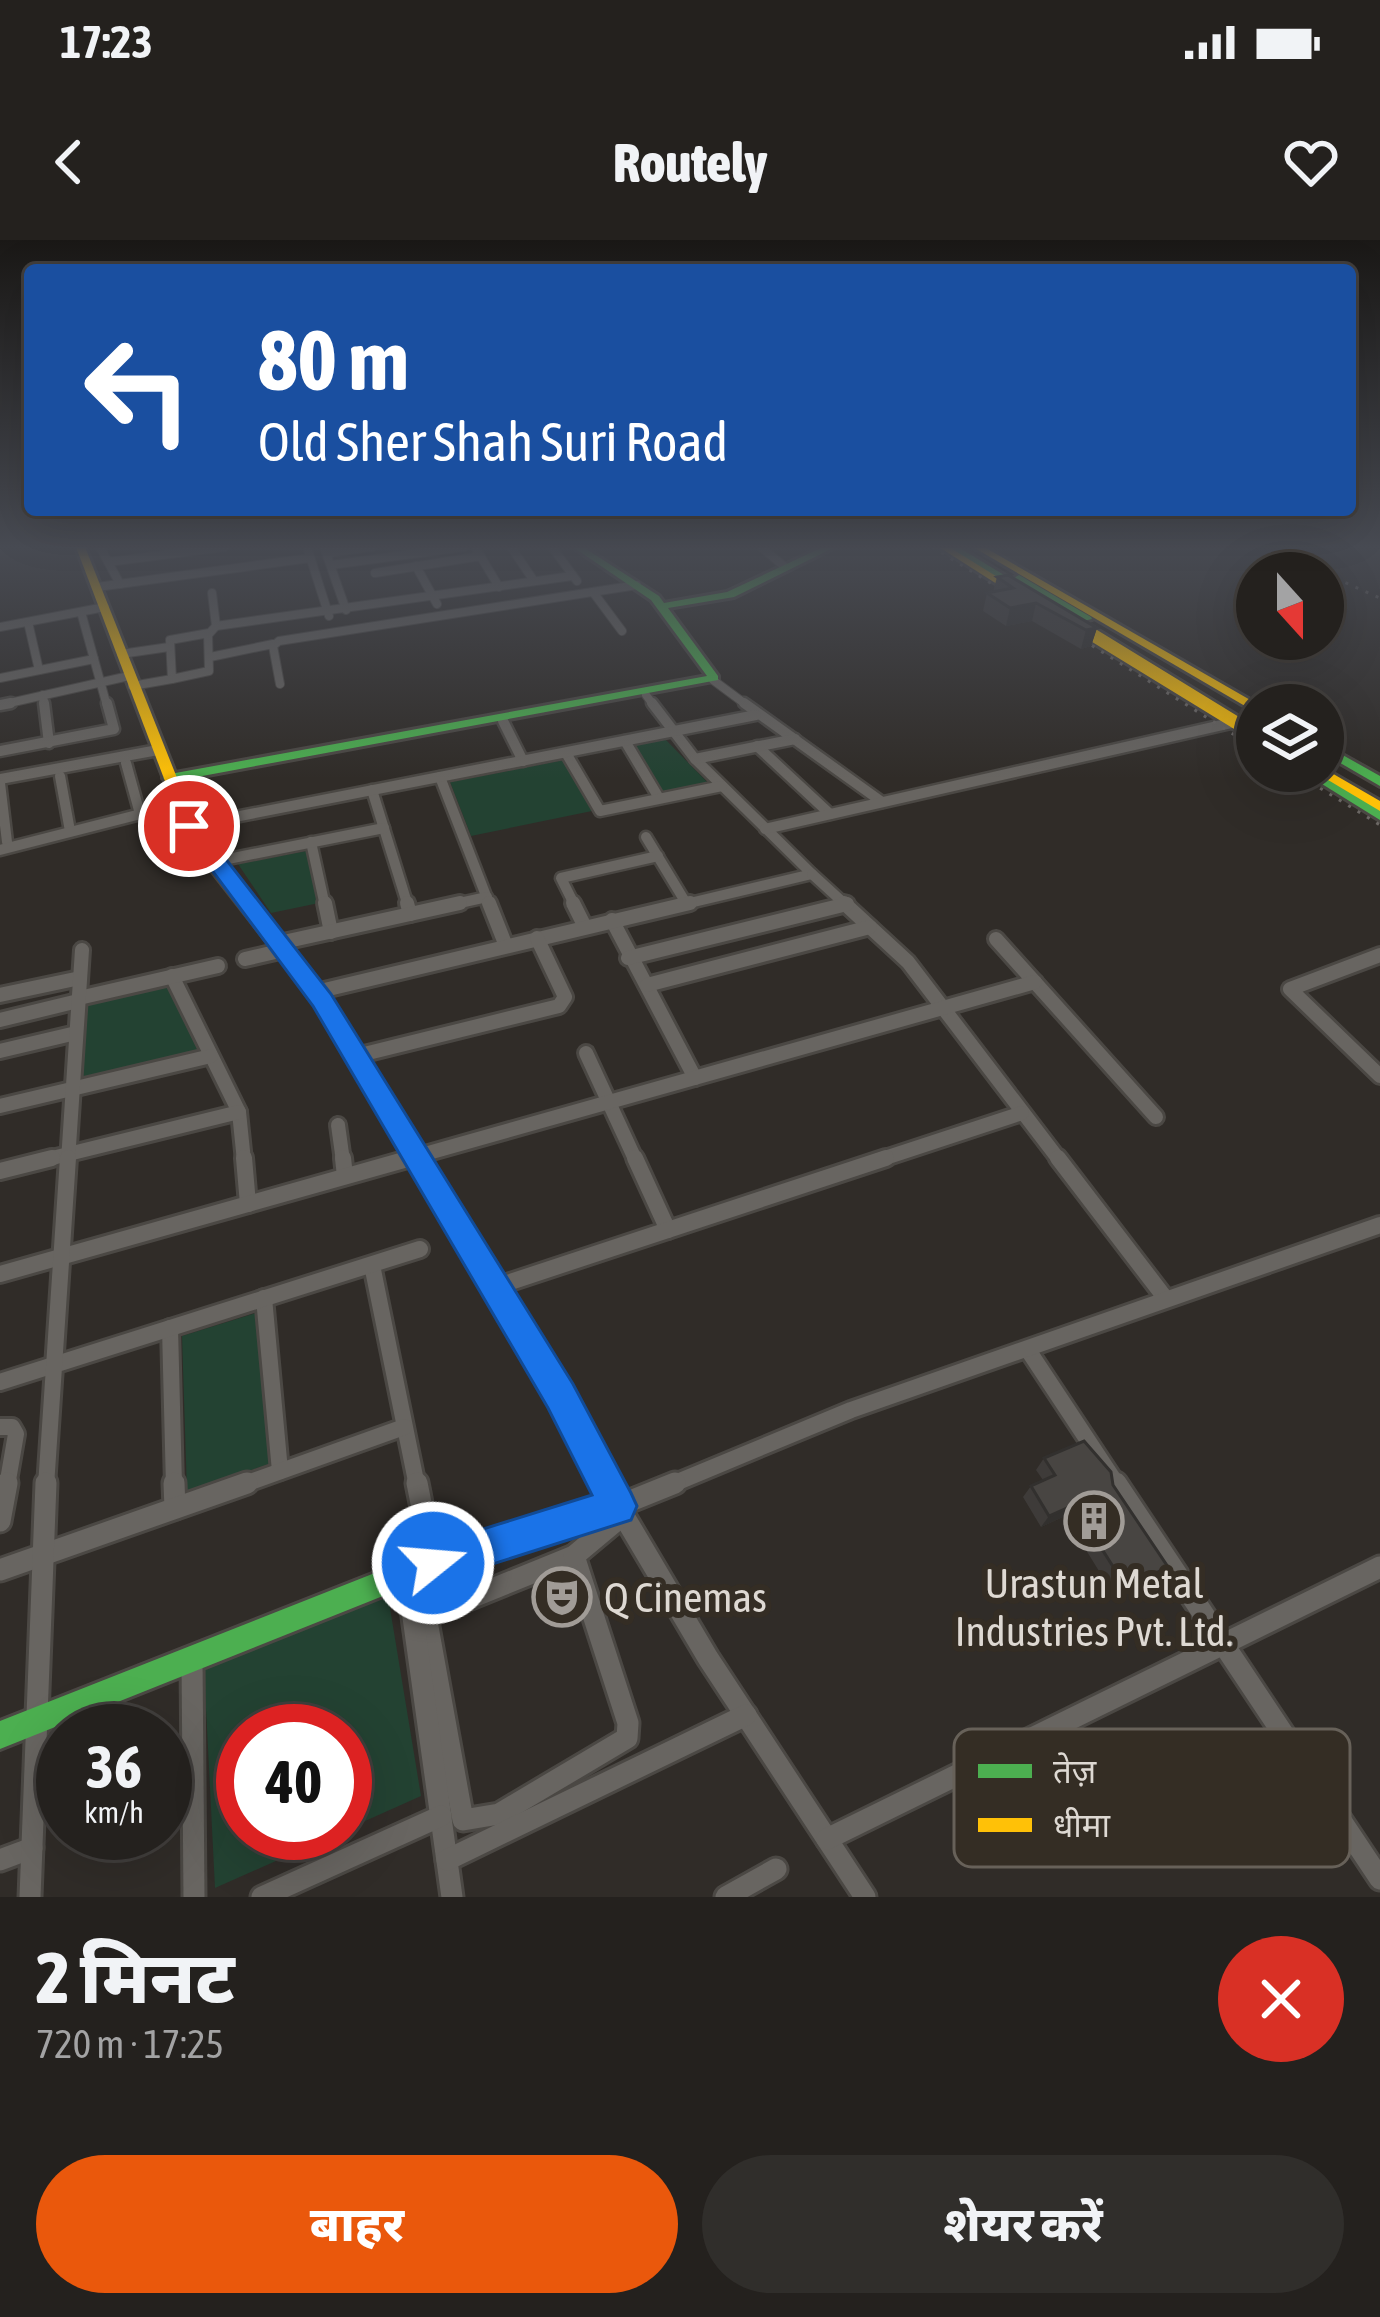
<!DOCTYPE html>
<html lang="hi">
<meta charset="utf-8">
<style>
:root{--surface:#24211e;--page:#302e2b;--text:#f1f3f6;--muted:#a3a3a4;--line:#413e3c;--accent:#ea580c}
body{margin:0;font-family:"Asap Condensed","Noto Sans Devanagari",sans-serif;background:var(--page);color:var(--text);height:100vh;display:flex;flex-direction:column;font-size:45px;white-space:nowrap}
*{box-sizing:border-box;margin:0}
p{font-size:39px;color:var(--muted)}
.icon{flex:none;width:66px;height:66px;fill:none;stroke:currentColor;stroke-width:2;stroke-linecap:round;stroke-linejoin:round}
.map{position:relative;height:1657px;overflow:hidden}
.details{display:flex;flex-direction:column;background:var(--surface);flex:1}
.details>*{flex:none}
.hud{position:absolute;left:24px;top:24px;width:1332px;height:252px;border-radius:12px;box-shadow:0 12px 48px #0002,0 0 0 3px var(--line);background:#1a4fa0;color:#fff;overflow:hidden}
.needle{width:78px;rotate:159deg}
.buttons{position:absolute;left:1236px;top:312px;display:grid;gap:24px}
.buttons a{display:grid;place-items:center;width:108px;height:108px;border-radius:50%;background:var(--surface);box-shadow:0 12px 48px #0002,0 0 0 3px var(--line);font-size:60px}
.speed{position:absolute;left:36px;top:1464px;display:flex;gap:24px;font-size:60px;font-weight:700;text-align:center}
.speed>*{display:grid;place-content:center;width:156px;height:156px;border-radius:50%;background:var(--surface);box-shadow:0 12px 48px #0002,0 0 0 3px var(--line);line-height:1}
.speed small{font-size:30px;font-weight:400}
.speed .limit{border:18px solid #d22;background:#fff;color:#111}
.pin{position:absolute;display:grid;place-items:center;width:102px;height:102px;color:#fff;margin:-51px;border:6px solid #fff;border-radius:50%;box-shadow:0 3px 12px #0007}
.me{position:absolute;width:132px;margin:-66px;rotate:73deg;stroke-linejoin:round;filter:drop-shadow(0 0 9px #0008)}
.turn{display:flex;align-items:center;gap:42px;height:252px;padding:0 36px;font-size:54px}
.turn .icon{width:156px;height:156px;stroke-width:2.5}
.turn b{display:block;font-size:84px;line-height:102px}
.round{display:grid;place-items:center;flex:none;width:126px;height:126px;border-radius:63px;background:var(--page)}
.head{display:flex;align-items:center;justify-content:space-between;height:204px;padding:0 36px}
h1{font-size:72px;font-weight:800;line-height:90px}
.cta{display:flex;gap:24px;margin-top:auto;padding:24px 36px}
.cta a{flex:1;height:138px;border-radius:72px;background:var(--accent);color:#fff;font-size:48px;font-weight:800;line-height:138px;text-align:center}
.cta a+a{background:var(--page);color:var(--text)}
.status{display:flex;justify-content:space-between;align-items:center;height:84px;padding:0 60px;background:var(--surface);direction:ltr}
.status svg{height:33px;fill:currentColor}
header{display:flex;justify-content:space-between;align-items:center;height:156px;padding:0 36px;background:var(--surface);font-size:54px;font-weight:800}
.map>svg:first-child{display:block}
.green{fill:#234232}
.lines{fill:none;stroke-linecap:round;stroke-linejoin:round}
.street-far4-casing{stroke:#4b4844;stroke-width:10}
.street-far3-casing{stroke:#4b4844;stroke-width:15}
.street-far2-casing{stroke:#4b4844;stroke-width:20}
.street-far1-casing{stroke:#4b4844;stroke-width:22}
.street-casing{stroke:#4b4844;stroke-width:27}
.fast-casing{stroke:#4b4844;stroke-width:6}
.slow-casing{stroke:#4b4844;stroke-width:6}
.street-far4{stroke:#686561;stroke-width:8}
.street-far3{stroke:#686561;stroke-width:10}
.street-far2{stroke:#686561;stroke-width:14}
.street-far1{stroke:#686561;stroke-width:16}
.street{stroke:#686561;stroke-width:21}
.fast{fill:#4caf50;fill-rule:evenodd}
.slow{fill:#ffc107;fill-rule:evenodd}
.rail{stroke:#6c6865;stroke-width:3;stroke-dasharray:3 8;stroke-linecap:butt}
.wall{fill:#3e3b39}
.shaded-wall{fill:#32302e}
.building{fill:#484542;stroke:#32302e;stroke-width:3}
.route{fill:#1a73e8;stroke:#114b97;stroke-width:3}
.labels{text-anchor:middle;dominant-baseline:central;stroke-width:12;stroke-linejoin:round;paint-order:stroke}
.near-poi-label{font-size:42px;fill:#ded9d3;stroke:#342d24}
.key{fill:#342d24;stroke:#676159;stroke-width:3}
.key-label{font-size:33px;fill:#ded9d3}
</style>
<div class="status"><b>17:23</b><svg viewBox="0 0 49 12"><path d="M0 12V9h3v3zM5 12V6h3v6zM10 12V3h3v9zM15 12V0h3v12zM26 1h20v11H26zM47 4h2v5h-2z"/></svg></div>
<header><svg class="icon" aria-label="back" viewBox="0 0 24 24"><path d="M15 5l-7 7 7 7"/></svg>Routely<svg class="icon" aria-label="heart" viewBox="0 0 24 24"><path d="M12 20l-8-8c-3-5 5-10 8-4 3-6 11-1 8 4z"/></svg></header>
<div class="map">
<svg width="1380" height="1657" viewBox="0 0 1380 1657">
<rect width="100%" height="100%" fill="#302c28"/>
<g class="green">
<polygon points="665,499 709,544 664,554 634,505"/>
<polygon points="564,520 592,571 471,596 450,542"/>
<polygon points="306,611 319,663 271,673 238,624"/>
<polygon points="166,743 202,812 81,841 86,761"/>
<polygon points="256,1073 269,1224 187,1252 182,1096"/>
<polygon points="388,1356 421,1556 345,1590 345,1491 243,1491 243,1593 339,1593 215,1648 204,1428"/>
</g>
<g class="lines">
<g class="street-far4-casing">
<g id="street-far4">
<polyline points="100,307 120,344"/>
<polyline points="307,307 329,376"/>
<polyline points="324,307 346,370"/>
<polyline points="475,307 499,347"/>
<polyline points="511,307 534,341"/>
<polyline points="552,307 577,341"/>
<polyline points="761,307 785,327"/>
<polyline points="327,313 372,307"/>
<polyline points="108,322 225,307"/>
<polyline points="331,325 464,307"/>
<polyline points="416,326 437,364"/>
<polyline points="375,333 481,316"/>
<polyline points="97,347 310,318"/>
<polyline points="593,352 622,391"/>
<polyline points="81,372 107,466"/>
<polyline points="28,382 39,430"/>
<polyline points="216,386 572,336"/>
<polyline points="0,387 105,367"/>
<polyline points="209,393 170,400 172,439 209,431 208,395 216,386 212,353"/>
<polyline points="121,414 169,407"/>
<polyline points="210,417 273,404"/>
<polyline points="0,438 94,419"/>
<polyline points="713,440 748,466"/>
<polyline points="280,444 273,406 279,401 637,345"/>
<polyline points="132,446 172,439"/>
<polyline points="43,455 44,466"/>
<polyline points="646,455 654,466"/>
<polyline points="0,465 129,436"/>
</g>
</g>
<g class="street-far3-casing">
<g id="street-far3">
<polyline points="44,463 49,503"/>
<polyline points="652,463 695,519 812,634 677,666"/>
<polyline points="744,463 882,562"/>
<polyline points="0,465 11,463"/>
<polyline points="503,481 523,521"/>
<polyline points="625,501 659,558"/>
<polyline points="757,506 830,574"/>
<polyline points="0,511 114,489 107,463"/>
<polyline points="566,513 600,571 722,546"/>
<polyline points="695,519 795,499"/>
<polyline points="126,523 140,574"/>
<polyline points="60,536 70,591"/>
<polyline points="440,537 490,666"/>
<polyline points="0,539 158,510"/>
<polyline points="0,543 7,602"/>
<polyline points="372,550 408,666"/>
<polyline points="189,586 756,475"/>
<polyline points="765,589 1231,483"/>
<polyline points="646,597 686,663"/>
<polyline points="311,602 325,666"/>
<polyline points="0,610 180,564"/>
<polyline points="213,622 384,588"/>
<polyline points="812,634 847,666"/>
<polyline points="446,666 487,657"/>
<polyline points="575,666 561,638 658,616"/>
<polyline points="839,666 847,664"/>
</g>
</g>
<g class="street-far2-casing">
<g id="street-far2">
<polyline points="325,663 331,692"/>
<polyline points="407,663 410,674"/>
<polyline points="489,663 506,706"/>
<polyline points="573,663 585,687"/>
<polyline points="844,663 908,722 1060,921"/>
<polyline points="612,680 695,838"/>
<polyline points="996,699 1156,877"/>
<polyline points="279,703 460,663"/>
<polyline points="1380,715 1290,749 1380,836"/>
<polyline points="628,718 847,664"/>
<polyline points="245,719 284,710"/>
<polyline points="172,736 239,872 244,921"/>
<polyline points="647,745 870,687"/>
<polyline points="316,752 690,663"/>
<polyline points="0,755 80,738"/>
<polyline points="79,758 218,726"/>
<polyline points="0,780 78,761"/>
<polyline points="0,811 76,793"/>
<polyline points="586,813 636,921"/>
<polyline points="356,816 559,766 565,757 537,698"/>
<polyline points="0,866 211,816"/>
<polyline points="338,885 343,921"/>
<polyline points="40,921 239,872"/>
<polyline points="68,921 82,710"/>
<polyline points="400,921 1035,742"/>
<polyline points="876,921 1022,873"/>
</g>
</g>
<g class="street-far1-casing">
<g id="street-far1">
<polyline points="244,918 248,964"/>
<polyline points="343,918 345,936"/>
<polyline points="635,918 668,990"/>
<polyline points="1058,918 1166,1059"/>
<polyline points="0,931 52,918"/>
<polyline points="372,1025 417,1246"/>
<polyline points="0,1034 411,918"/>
<polyline points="495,1047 886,918"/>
<polyline points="264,1058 280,1231"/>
<polyline points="170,1088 174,1246"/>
<polyline points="1028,1110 1118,1246"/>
<polyline points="0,1142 420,1009"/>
<polyline points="0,1187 12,1187 16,1194 7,1246"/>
<polyline points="46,1246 68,918"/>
<polyline points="239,1246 404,1187"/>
<polyline points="668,1246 851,1170 1380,985"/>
</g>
</g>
<g class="street-casing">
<g id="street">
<polyline points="174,1243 175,1268"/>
<polyline points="417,1243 433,1323"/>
<polyline points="675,1243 618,1266 708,1418 865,1657"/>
<polyline points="1116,1243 1380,1639"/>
<polyline points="0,1281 7,1243"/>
<polygon points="574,1316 628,1483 627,1498 499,1574 463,1580 426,1376"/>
<polyline points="574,1316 623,1275"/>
<polyline points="0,1330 247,1243"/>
<polyline points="407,1334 452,1657"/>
<polyline points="192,1420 194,1657"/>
<polyline points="827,1599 1380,1327"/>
<polyline points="0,1620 32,1608"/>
<polyline points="447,1620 746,1475"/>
<polyline points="30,1657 46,1243"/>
<polyline points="262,1657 441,1576"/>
<polyline points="726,1657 776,1629"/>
</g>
</g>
<g class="fast-casing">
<g id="fast">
<polygon points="573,307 583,307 659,356 664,363 727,352 823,307 835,307 734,357 668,368 718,436 718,440 170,542 163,538 170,534 707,436 651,360"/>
<polygon points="948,307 958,307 1032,352 1023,354"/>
<polygon points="1019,335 1091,377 1092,379 1083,381 1015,340 1014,338"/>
<polygon points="1323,504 1380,536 1380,546 1323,513"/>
<polygon points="1301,531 1317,531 1380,570 1380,580"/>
<polygon points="186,574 191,575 202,599 328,756 569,1148 631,1266 627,1275 618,1279 433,1336 0,1509 0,1481 433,1310 601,1259 553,1164 316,764 188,600 179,578"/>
</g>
</g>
<g class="slow-casing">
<g id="slow">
<polygon points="76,307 85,307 193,578 191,581 181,581 179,578"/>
<polygon points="939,307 949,307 1020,351 1011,353"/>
<polygon points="973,307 984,307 1259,465 1257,473"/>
<polygon points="1063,374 1071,374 1257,488 1257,503 1071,389 1070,387 1073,384 1063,378"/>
<polygon points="1323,528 1380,561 1380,571 1313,531 1323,531"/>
</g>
</g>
<use href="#street-far4" class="street-far4"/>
<use href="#street-far3" class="street-far3"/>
<use href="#street-far2" class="street-far2"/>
<use href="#street-far1" class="street-far1"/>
<use href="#street" class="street"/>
<use href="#fast" class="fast"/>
<use href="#slow" class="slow"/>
<g class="rail">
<polyline points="932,307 1023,363"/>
<polyline points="1265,307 1380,358"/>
<polyline points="1064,388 1257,509"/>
<polyline points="1292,531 1380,585"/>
</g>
</g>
<g class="wall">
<polygon points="997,337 1097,388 1091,406 1081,409 1032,381 1006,386 983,371 987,353 993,352"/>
<polygon points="1044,1218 1113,1245 1168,1327 1156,1337 1115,1357 1065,1276 1041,1287 1023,1257 1031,1246 1043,1240 1036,1230"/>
</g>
<g class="shaded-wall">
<polygon points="1036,363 1032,381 1006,386 1010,368"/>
<polygon points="1097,388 1091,406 1081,409 1086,390"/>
<polygon points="1074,1265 1065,1276 1041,1287 1049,1276"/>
<polygon points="1168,1327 1156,1337 1115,1357 1126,1347"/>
</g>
<g class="building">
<polygon points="1008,335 1097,388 1086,390 1036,363 1010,368 987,353 1013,348 997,337"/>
<polygon points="1084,1201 1111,1232 1113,1245 1168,1327 1126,1347 1074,1265 1049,1276 1031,1246 1055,1235 1044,1218"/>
</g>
<linearGradient id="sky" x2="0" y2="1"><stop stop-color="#1a1816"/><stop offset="0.57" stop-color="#484b53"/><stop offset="1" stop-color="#484b53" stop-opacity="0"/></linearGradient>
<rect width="1380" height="539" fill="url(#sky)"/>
<polygon class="route" points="189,580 197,582 331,754 573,1144 631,1253 637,1266 631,1280 433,1343 419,1337 413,1323 419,1309 592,1255 548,1168 313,766 179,586"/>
<defs>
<g id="building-ring" transform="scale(3)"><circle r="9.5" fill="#342d24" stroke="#a19c97" stroke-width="1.5"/><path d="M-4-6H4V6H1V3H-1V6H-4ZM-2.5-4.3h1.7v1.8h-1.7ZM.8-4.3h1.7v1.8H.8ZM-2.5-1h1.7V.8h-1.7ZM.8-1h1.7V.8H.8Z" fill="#a19c97"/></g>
<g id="theatre-ring" transform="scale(3)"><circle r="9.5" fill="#342d24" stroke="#a19c97" stroke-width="1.5"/><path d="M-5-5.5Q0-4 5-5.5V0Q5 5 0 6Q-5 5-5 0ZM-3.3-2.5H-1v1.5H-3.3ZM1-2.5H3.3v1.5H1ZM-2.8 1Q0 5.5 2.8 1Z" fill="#a19c97"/></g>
</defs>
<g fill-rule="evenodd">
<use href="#building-ring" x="1094" y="1281"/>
<use href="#theatre-ring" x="562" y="1357"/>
</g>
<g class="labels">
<g class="near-poi-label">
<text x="1094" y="1343">Urastun Metal<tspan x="1094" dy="48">Industries Pvt. Ltd.</tspan></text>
<text x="604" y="1357" text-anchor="start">Q Cinemas</text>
</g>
</g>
<rect x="954" y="1489" width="396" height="138" rx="18" class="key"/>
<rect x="978" y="1524" width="54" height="14" fill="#4caf50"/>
<rect x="978" y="1578" width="54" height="14" fill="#ffc107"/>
<g class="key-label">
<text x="1053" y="1543">तेज़</text>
<text x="1053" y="1597">धीमा</text>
</g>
</svg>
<div class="buttons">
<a><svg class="needle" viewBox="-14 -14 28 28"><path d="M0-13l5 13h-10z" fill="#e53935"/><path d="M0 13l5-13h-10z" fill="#a3a3a4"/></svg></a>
<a><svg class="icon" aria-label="layers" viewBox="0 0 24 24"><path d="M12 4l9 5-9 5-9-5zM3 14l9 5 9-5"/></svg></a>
</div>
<div class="speed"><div>36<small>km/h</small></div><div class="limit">40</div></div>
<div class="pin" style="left:189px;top:586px;background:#d93025"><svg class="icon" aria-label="arrive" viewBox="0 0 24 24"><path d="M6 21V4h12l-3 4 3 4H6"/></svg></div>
<svg class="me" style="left:433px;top:1323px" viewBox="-20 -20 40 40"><circle r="17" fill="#1a73e8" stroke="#fff" stroke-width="3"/><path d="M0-11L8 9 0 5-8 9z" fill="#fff"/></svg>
<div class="hud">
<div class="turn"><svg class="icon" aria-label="left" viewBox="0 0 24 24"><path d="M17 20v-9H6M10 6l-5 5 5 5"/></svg><div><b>80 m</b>Old Sher Shah Suri Road</div></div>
</div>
</div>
<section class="details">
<div class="head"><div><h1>2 मिनट</h1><p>720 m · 17:25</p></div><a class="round" style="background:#d93025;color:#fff"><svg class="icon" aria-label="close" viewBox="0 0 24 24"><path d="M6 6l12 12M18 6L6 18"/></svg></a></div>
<div class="cta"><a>बाहर</a><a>शेयर करें</a></div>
</section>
